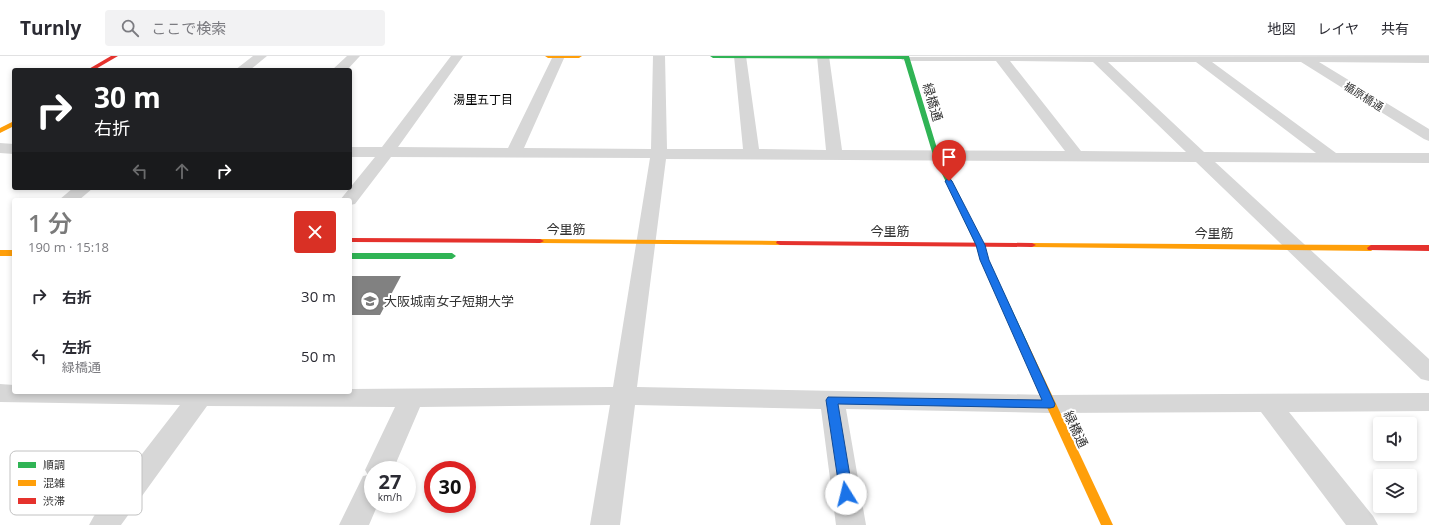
<!DOCTYPE html>
<html lang="ja">
<meta charset="utf-8">
<style>
:root{--surface:#fff;--page:#f2f2f3;--text:#2b2b33;--muted:#7c7c81;--line:#e1e1e2;--accent:#7a7a7a}
body{margin:0;font-family:"Open Sans","Noto Sans JP",sans-serif;background:var(--page);color:var(--text);height:100vh;display:flex;flex-direction:column;font-size:15px;white-space:nowrap}
*{box-sizing:border-box;margin:0}
p{font-size:13px;color:var(--muted)}
.icon{flex:none;width:22px;height:22px;fill:none;stroke:currentColor;stroke-width:2;stroke-linecap:round;stroke-linejoin:round}
.map{position:relative;flex:1;overflow:hidden}
.side{position:absolute;left:12px;top:142px;width:340px;height:196px;display:flex;flex-direction:column;background:var(--surface);border-radius:4px;box-shadow:0 2px 6px #0003}
.side>*{flex:none}
.top-card{position:absolute;left:12px;top:12px;width:340px;height:122px;border-radius:4px;box-shadow:0 2px 6px #0003;background:#202124;color:#fff;overflow:hidden}
.controls{position:absolute;left:1373px;top:361px;display:grid;gap:8px}
.controls a{display:grid;place-items:center;width:44px;height:44px;border-radius:4px;background:var(--surface);box-shadow:0 2px 6px #0003;font-size:20px}
.speed{position:absolute;left:364px;top:405px;display:flex;gap:8px;font-size:20px;font-weight:700;text-align:center}
.speed>*{display:grid;place-content:center;width:52px;height:52px;border-radius:50%;background:var(--surface);box-shadow:0 2px 6px #0003;line-height:1}
.speed small{font-size:10px;font-weight:400}
.speed .limit{border:6px solid #d22;background:#fff;color:#111}
.pin{position:absolute;display:grid;place-items:center;width:34px;height:34px;color:#fff;margin:-41px -17px;border-radius:50% 50% 50% 0;rotate:-45deg;box-shadow:0 0 4px #0007}
.pin .icon{rotate:45deg}
.me{position:absolute;width:44px;margin:-22px;rotate:351deg;stroke-linejoin:round;filter:drop-shadow(0 0 3px #0008)}
.turn{display:flex;align-items:center;gap:14px;height:84px;padding:0 16px;font-size:18px}
.turn .icon{width:52px;height:52px;stroke-width:2.5}
.turn b{display:block;font-size:28px;line-height:34px}
.lanes{display:flex;align-items:center;height:38px;padding:0 16px;background:#0003;justify-content:center;gap:20px;direction:ltr}
.lanes .off{opacity:.35}
.round{display:grid;place-items:center;flex:none;width:42px;height:42px;border-radius:4px;background:var(--page)}
.head{display:flex;align-items:center;justify-content:space-between;height:68px;padding:0 16px}
h1{font-size:24px;font-weight:600;line-height:30px;color:var(--accent)}
ul{padding:0;list-style:none}
li{display:flex;align-items:center;gap:12px;height:60px;padding:0 16px}
li div{flex:1}
li b{display:block;font-size:15px}
li em{font-style:normal}
header{display:flex;align-items:center;gap:24px;box-sizing:border-box;height:56px;padding:0 20px;background:var(--surface);border-bottom:1px solid var(--line)}
header strong{font-size:19px}
nav{display:flex;gap:22px;margin-inline-start:auto;font-size:14px}
.search{width:280px;height:36px;background:var(--page);display:flex;align-items:center;gap:10px;box-sizing:border-box;padding:0 14px;border-radius:4px;color:var(--muted);font-size:15px}
.map>svg:first-child{display:block}
.building{fill:#818181}
.lines{fill:none;stroke-linecap:round;stroke-linejoin:round}
.street{fill:#d7d7d7;fill-rule:evenodd}
.fast{fill:#30b455;fill-rule:evenodd}
.slow{fill:#ff9f0a;fill-rule:evenodd}
.jam{fill:#e5322d;fill-rule:evenodd}
.route{fill:#1a73e8;stroke:#114b97}
.labels{text-anchor:middle;dominant-baseline:central;stroke-width:4;stroke-linejoin:round;paint-order:stroke}
.far-street-label{font-size:11px;fill:#333;stroke:#fff}
.far-neighbourhood-label{font-size:12px;fill:#000;stroke:#fff}
.street-label{font-size:13px;fill:#333;stroke:#fff}
.poi-label{font-size:13px;fill:#333;stroke:#fff;text-anchor:start}
.key{fill:#fff;stroke:#c2c2c2;stroke-width:1}
.key-label{font-size:11px;fill:#333}
</style>
<header>
<strong>Turnly</strong>
<div class="search"><svg class="icon" aria-label="search" viewBox="0 0 24 24"><circle cx="10" cy="10" r="6"/><path d="M15 15l6 6"/></svg>ここで検索</div>
<nav><a>地図</a><a>レイヤ</a><a>共有</a></nav>
</header>
<div class="map">
<svg width="1429" height="469" viewBox="0 0 1429 469">
<rect width="100%" height="100%" fill="#fff"/>
<polygon class="building" points="350,220 401,220 380,259 350,259"/>
<g class="lines">
<g class="street">
<polygon points="253,0 267,0 250,14 235,14"/>
<polygon points="347,0 360,0 347,14 332,14"/>
<path d="M451,0H463L398,91L508,92L553,0H565L524,92L651,93L653,0H665L667,93H743L734,0H746L759,93L826,94L817,0H829L842,94L1065,95L996,5H906L902,4L900,1L1429,0V7L1319,6L1429,73V85L1424,83L1301,6H1212L1336,97H1429V107L1215,106L1429,303V325L1421,323L1196,106L666,103L637,331L1050,339L1429,337V355L1289,356L1373,460L1378,469H1346L1261,356L1050,357L846,353L866,469H836L821,353L635,349L620,469H590L610,349L420,351L393,414H373V448H378L369,469H339L363,420L368,419L365,414L395,351L207,350L121,469H89L94,460L180,349L0,346V328L14,329V336H350V333L613,331L650,102L391,101L355,148L350,149V144H340L375,101H350V91H382ZM1010,5L1093,6L1186,96L1081,95ZM1108,6H1196L1316,97L1204,96Z"/>
<polygon points="0,87 14,88 14,98 0,97"/>
<polygon points="73,132 93,132 79,144 59,144"/>
</g>
<g class="fast">
<polygon points="710,0 909,0 939,99 984,189 988,203 1028,288 1026,290 1020,290 1018,288 980,203 976,189 933,99 904,3 713,2"/>
<polygon points="350,197 452,197 456,200 452,203 350,203"/>
</g>
<g class="slow">
<polygon points="545,0 582,0 579,2 548,2"/>
<polygon points="14,65 14,70 0,77 0,72"/>
<polygon points="537,183 780,185 784,187 780,189 540,187 536,185"/>
<polygon points="1029,187 1371,189 1375,192 1371,195 1032,191 1029,191 1028,189"/>
<rect x="0" y="194" width="14" height="6"/>
<polygon points="1023,285 1028,288 1113,469 1101,469 1018,288"/>
</g>
<g class="jam">
<polygon points="111,0 118,0 94,14 87,14"/>
<polygon points="350,182 540,183 544,185 540,187 350,186"/>
<polygon points="777,185 1032,187 1036,189 1032,191 780,189 776,187"/>
<polygon points="1371,189 1429,189 1429,195 1368,194 1367,192"/>
</g>
</g>
<polygon class="route" points="949,122 952,125 985,189 989,204 1055,348 1054,351 1050,352 838,348 853,438 851,441 846,443 842,441 840,438 826,344 828,341 1042,344 980,204 976,189 945,125"/>
<defs>
<g id="university-ring" transform="scale(1)"><circle r="9.5" fill="#fff" stroke="#7a7a7a" stroke-width="1.5"/><path d="M0-5L7-2L0 1L-7-2ZM-4 1L0 2.5L4 1V4Q0 6-4 4Z" fill="#7a7a7a"/></g>
</defs>
<g fill-rule="evenodd">
<use href="#university-ring" x="370" y="245"/>
</g>
<g class="labels">
<g class="far-street-label">
<text transform="translate(1364 40) rotate(32)">楯原橋通</text>
</g>
<g class="far-neighbourhood-label">
<text x="483" y="43">湯里五丁目</text>
</g>
<g class="street-label">
<text transform="translate(933 46) rotate(73)">緑橋通</text>
<text x="566" y="173">今里筋</text>
<text x="890" y="175">今里筋</text>
<text x="1214" y="177">今里筋</text>
<text transform="translate(1076 373) rotate(65)">緑橋通</text>
</g>
<g class="poi-label">
<text x="384" y="245">大阪城南女子短期大学</text>
</g>
</g>
<rect x="10" y="395" width="132" height="64" rx="6" class="key"/>
<rect x="18" y="406" width="18" height="6" fill="#30b455"/>
<rect x="18" y="424" width="18" height="6" fill="#ff9f0a"/>
<rect x="18" y="442" width="18" height="6" fill="#e5322d"/>
<g class="key-label">
<text x="43" y="413">順調</text>
<text x="43" y="431">混雑</text>
<text x="43" y="449">渋滞</text>
</g>
</svg>
<div class="controls">
<a><svg class="icon" aria-label="sound" viewBox="0 0 24 24"><path d="M4 9h4l5-4v14l-5-4H4zM17 9q2 3 0 6"/></svg></a>
<a><svg class="icon" aria-label="layers" viewBox="0 0 24 24"><path d="M12 4l9 5-9 5-9-5zM3 14l9 5 9-5"/></svg></a>
</div>
<div class="speed"><div>27<small>km/h</small></div><div class="limit">30</div></div>
<div class="pin" style="left:949px;top:125px;background:#d93025"><svg class="icon" aria-label="arrive" viewBox="0 0 24 24"><path d="M6 21V4h12l-3 4 3 4H6"/></svg></div>
<svg class="me" style="left:846px;top:438px" viewBox="-20 -20 40 40"><circle r="19" fill="#fff"/><path d="M0-13L10 11 0 6-10 11z" fill="#1a73e8"/></svg>
<div class="top-card">
<div class="turn"><svg class="icon" aria-label="right" viewBox="0 0 24 24"><path d="M7 20v-9h11M14 6l5 5-5 5"/></svg><div><b>30 m</b>右折</div></div>
<div class="lanes"><svg class="icon off" aria-label="left" viewBox="0 0 24 24"><path d="M17 20v-9H6M10 6l-5 5 5 5"/></svg><svg class="icon off" aria-label="ahead" viewBox="0 0 24 24"><path d="M12 20V5M6 11l6-6 6 6"/></svg><svg class="icon" aria-label="right" viewBox="0 0 24 24"><path d="M7 20v-9h11M14 6l5 5-5 5"/></svg></div>
</div>
<section class="side">
<div class="head"><div><h1>1 分</h1><p>190 m · 15:18</p></div><a class="round" style="background:#d93025;color:#fff"><svg class="icon" aria-label="close" viewBox="0 0 24 24"><path d="M6 6l12 12M18 6L6 18"/></svg></a></div>
<ul>
<li><svg class="icon" aria-label="right" viewBox="0 0 24 24"><path d="M7 20v-9h11M14 6l5 5-5 5"/></svg><div><b>右折</b></div><em>30 m</em></li>
<li><svg class="icon" aria-label="left" viewBox="0 0 24 24"><path d="M17 20v-9H6M10 6l-5 5 5 5"/></svg><div><b>左折</b><p>緑橋通</p></div><em>50 m</em></li>
</ul>
</section>
</div>
